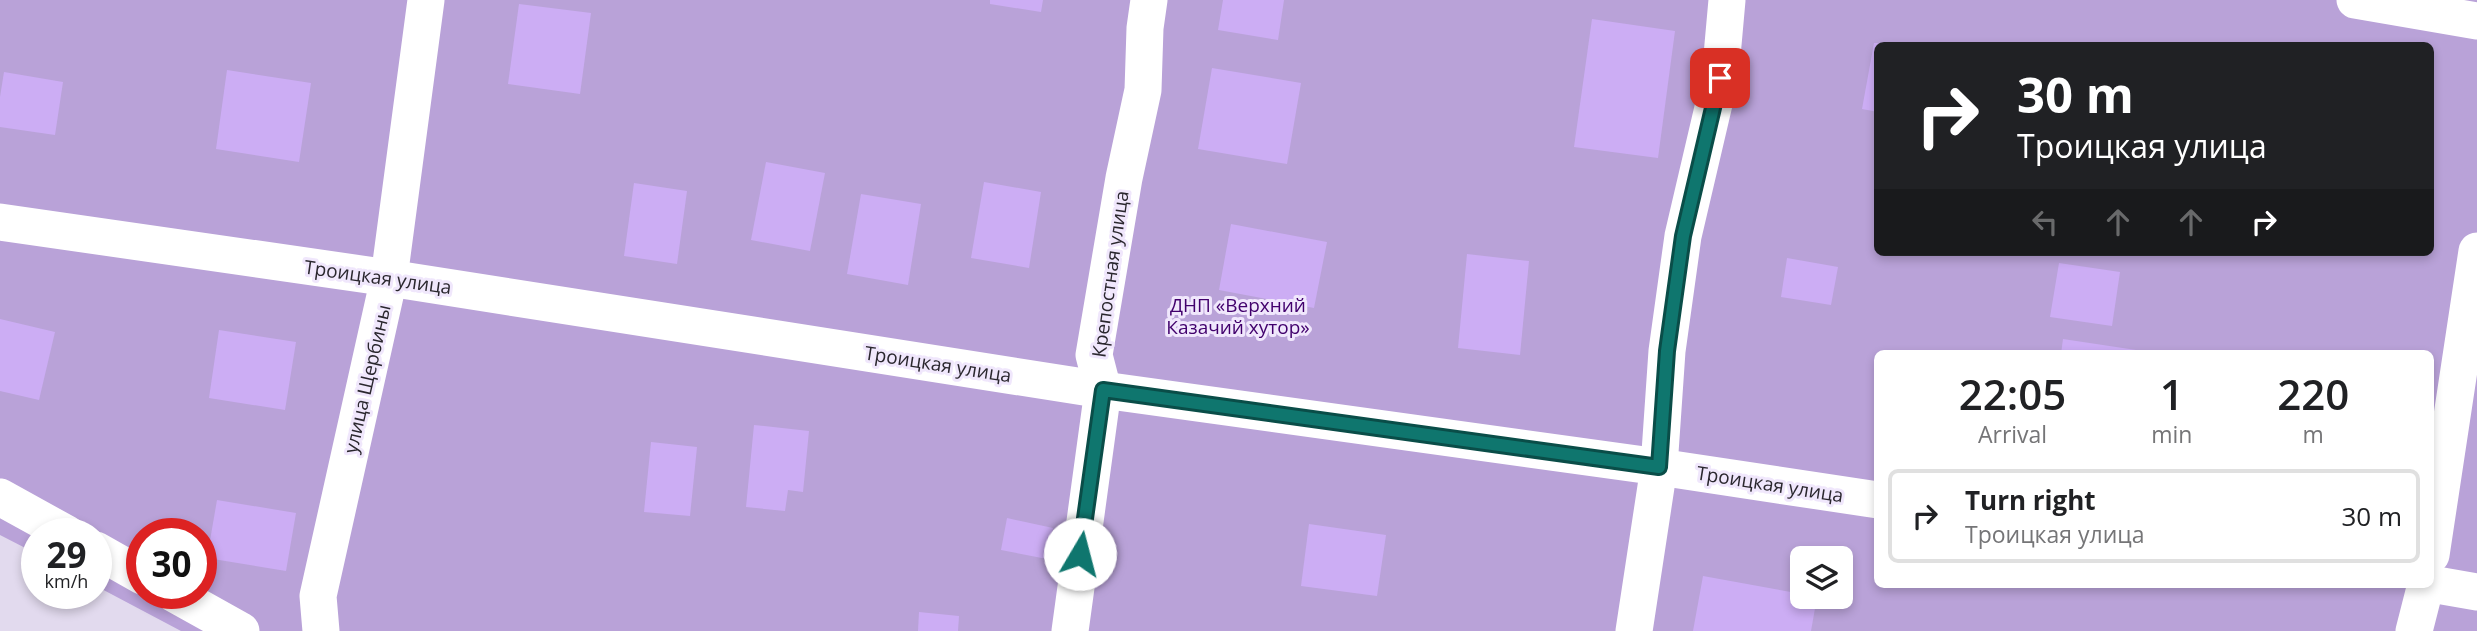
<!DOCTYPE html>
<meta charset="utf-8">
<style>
:root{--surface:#fff;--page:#f6f6f6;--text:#202124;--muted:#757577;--line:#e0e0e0}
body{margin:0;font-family:"Open Sans",sans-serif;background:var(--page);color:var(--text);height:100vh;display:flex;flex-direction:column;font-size:26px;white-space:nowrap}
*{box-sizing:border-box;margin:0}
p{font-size:23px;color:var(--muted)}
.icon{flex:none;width:38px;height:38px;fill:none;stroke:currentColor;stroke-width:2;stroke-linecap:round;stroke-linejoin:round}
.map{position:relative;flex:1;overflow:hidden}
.sheet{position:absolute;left:1874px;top:350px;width:560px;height:238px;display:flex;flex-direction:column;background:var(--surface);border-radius:10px;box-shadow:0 4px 10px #0003}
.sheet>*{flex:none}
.hud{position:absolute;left:1874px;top:42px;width:560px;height:214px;border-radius:10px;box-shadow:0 4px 10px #0003;background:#202124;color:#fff;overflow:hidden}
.fabs{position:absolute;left:1790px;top:546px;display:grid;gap:14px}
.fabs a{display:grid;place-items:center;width:63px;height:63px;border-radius:10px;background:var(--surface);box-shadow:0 4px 10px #0003;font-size:35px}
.speed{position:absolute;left:21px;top:518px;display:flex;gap:14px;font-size:35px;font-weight:700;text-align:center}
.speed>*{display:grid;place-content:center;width:91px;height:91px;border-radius:50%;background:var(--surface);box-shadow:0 4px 10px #0003;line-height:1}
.speed small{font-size:18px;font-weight:400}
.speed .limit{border:10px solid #d22;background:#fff;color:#111}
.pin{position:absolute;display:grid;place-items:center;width:60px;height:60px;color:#fff;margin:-30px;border-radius:14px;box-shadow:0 4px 10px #0006}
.me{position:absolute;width:77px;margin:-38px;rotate:8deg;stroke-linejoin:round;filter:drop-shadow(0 0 5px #0008)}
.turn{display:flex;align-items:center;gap:24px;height:147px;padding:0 28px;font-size:32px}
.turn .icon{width:91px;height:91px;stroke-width:2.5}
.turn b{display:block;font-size:49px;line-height:60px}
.lanes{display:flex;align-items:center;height:66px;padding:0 28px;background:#0003;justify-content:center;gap:35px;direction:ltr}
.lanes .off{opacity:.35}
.eta{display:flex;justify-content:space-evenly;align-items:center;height:119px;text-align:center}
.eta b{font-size:42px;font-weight:600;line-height:49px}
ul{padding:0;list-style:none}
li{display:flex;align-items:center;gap:21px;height:94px;margin:0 14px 10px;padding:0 14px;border:4px solid var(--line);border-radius:10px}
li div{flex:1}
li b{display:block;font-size:26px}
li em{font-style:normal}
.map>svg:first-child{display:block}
.green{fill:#b9a2d8;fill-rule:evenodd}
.building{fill:#ccadf4}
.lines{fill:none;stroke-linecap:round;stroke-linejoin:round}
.minor{stroke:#fff;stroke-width:37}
.route-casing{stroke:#0a4d48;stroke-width:18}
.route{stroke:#0f766e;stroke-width:12}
.labels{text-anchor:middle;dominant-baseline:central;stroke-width:6;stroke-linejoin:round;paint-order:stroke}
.street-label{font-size:19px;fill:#2a272e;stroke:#f0e7fc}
.park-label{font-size:19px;fill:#41006c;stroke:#f0e7fc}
</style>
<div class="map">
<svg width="2477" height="631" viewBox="0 0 2477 631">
<rect width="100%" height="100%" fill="#e2daee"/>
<path class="green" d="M0,0H2477V631H181L96,586V534H37V554L0,535ZM1878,46H2431V252H1878ZM1878,354H2431V584H1878ZM142,534H201V593H142ZM1802,558H1841V597H1802Z"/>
<g class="building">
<polygon points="990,0 1043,0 1041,12 990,4"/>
<polygon points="1223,0 1284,0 1278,40 1218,30"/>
<polygon points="519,4 591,13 580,94 508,84"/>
<polygon points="1592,19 1675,31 1658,158 1574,147"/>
<polygon points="1874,43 1878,43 1878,112 1862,109"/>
<polygon points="1212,68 1301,83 1287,164 1198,149"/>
<polygon points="227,70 311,83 299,162 216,149"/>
<polygon points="4,72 63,82 55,135 0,127 0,97"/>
<polygon points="766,162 825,173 810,251 751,240"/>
<polygon points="984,182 1041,192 1029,268 971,258"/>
<polygon points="634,183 687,191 677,264 624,256"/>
<polygon points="861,194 921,204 908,285 847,274"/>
<polygon points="1231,224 1327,242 1314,308 1219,290"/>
<polygon points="1467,254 1529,261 1520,355 1458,348"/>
<polygon points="1787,258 1838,267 1831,305 1781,297"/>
<polygon points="2059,263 2120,272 2112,326 2050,317"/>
<polygon points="0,319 55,332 39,400 0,391"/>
<polygon points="219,330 296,342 285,410 209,398"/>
<polygon points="2063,339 2136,350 2136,354 2061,354"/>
<polygon points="754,425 809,431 803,492 788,490 785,511 746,507"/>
<polygon points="651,442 697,447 690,516 644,512"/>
<polygon points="217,500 296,513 286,571 207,558"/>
<polygon points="1007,518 1053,528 1047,559 1001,550"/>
<polygon points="1309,524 1386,535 1377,596 1301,586"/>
<polygon points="1703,576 1802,594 1802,597 1817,597 1811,631 1693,631"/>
<polygon points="919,612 959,616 958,631 918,631"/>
</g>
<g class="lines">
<g class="minor">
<polyline points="2355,0 2477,21"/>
<polyline points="0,222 389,278 1103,390 1659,467 1878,500"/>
<polyline points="0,497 67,534"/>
<polyline points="96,550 142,576"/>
<polyline points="2431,555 2477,251"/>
<polyline points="2431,584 2477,592"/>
<polyline points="173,593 241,631"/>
<polyline points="321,631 318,596 389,278 426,0"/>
<polyline points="1070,631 1103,390 1094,355 1124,178 1143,90 1145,28 1149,0"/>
<polyline points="1634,631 1659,467 1667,351 1683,236 1720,78 1727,0"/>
<polyline points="2414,631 2426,584"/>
</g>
</g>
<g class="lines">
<g class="route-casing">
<polyline id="route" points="1080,554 1103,390 1659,467 1667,351 1683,236 1720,78"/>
</g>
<use href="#route" class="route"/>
</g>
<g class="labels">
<g class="street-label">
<text transform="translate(1110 274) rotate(-82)">Крепостная улица</text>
<text transform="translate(378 277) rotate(8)">Троицкая улица</text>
<text transform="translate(938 364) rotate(9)">Троицкая улица</text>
<text transform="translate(367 379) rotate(-77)">улица Щербины</text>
<text transform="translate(1770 484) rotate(9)">Троицкая улица</text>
</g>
<g class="park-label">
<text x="1238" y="305">ДНП «Верхний<tspan x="1238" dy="22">Казачий хутор»</tspan></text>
</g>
</g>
</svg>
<div class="fabs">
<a><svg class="icon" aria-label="layers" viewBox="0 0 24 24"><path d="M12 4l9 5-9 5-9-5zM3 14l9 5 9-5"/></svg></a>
</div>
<div class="speed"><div>29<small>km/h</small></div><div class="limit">30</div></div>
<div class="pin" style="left:1720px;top:78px;background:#d93025"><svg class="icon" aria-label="arrive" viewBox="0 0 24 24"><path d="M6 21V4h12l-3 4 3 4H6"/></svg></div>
<svg class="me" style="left:1080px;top:554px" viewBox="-20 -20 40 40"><circle r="19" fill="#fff"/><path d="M0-13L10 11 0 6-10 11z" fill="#0f766e"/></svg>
<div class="hud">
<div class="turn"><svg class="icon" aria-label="right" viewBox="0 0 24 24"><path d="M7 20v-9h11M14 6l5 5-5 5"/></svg><div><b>30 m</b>Троицкая улица</div></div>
<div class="lanes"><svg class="icon off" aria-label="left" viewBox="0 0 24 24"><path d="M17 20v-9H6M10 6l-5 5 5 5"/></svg><svg class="icon off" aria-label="ahead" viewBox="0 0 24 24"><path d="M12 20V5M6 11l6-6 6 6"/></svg><svg class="icon off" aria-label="ahead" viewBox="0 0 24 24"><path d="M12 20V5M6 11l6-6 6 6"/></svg><svg class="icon" aria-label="right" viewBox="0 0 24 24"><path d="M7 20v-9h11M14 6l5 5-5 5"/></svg></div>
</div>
<section class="sheet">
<div class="eta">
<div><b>22:05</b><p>Arrival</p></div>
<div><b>1</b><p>min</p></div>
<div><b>220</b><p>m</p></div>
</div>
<ul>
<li><svg class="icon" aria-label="right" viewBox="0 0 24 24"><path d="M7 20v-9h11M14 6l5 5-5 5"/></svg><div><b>Turn right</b><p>Троицкая улица</p></div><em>30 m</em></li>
</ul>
</section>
</div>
